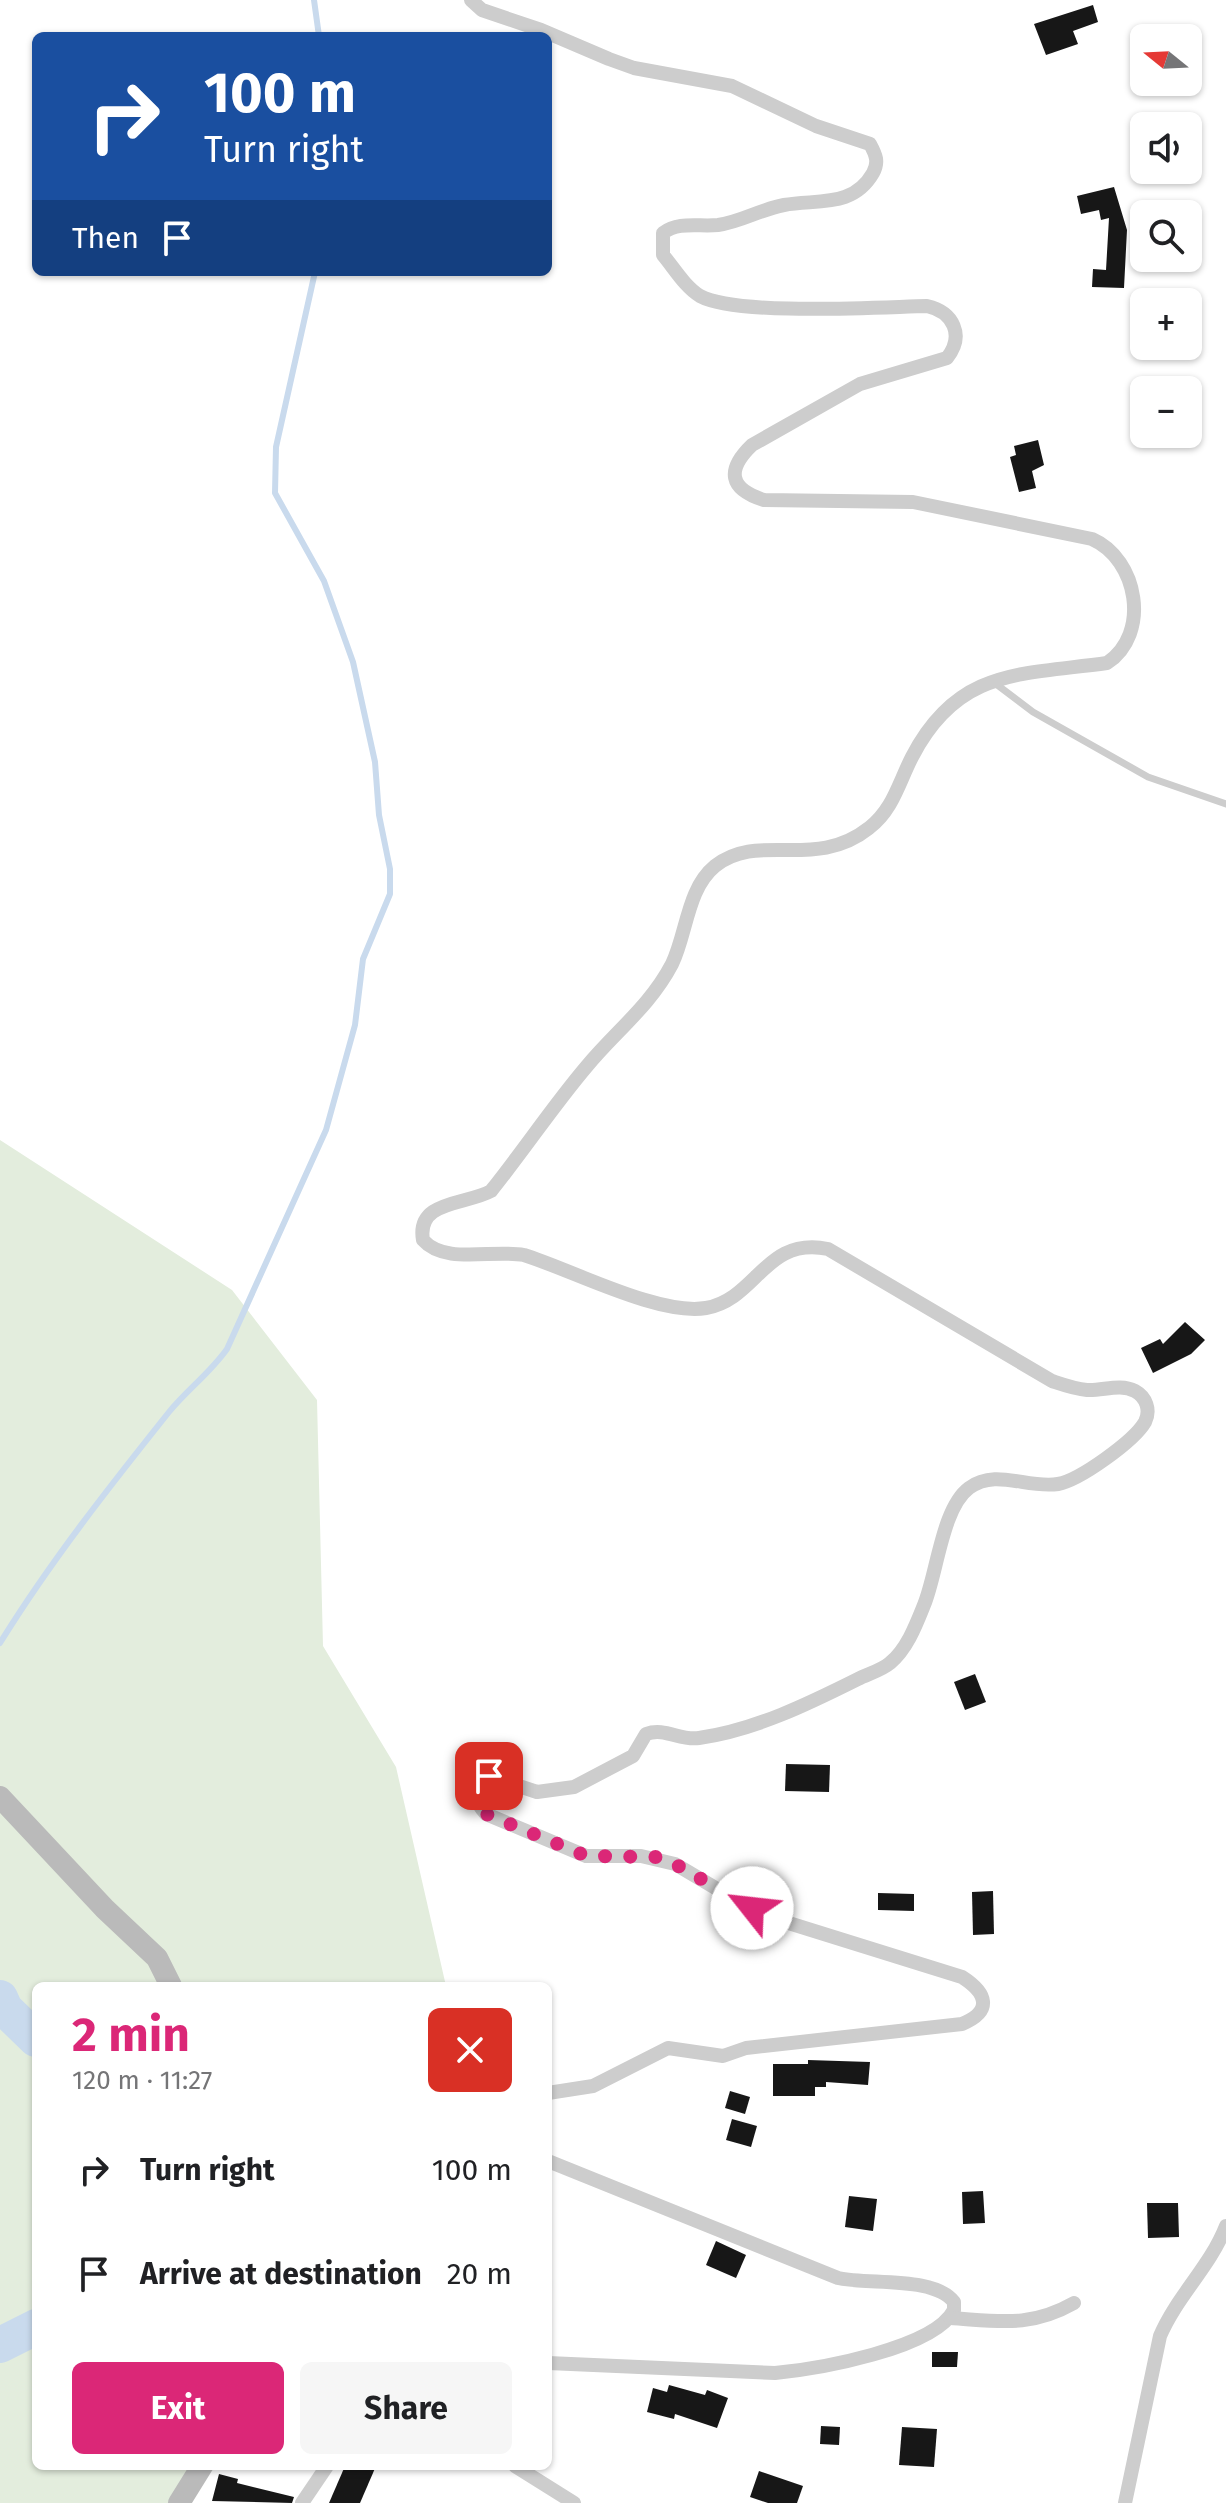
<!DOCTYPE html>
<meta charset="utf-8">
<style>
:root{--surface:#fff;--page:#f6f6f6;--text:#202124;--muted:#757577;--accent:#db2777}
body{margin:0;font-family:"Fira Sans",sans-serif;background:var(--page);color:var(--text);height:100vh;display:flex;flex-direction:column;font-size:30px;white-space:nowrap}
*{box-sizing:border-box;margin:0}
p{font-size:26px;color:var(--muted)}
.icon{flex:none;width:44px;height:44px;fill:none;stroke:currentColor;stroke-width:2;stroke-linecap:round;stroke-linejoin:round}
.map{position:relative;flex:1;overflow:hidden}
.details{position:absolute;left:32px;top:1982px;width:520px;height:488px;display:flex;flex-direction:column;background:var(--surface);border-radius:12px;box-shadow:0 2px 6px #0004}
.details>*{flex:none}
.hud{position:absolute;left:32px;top:32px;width:520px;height:244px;border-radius:12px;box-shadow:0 2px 6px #0004;background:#1a4fa0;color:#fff;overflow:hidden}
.needle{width:52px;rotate:288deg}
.controls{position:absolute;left:1130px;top:24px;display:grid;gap:16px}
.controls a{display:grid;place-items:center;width:72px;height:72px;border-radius:12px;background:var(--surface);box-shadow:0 2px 6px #0004;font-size:40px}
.pin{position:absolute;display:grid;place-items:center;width:68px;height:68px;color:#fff;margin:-34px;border-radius:16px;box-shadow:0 4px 12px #0006}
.me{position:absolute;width:88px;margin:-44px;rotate:299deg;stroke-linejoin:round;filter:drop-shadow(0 0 6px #0008)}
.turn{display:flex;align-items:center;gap:28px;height:168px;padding:0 40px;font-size:36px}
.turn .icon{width:104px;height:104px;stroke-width:2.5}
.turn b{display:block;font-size:56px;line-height:68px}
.then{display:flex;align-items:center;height:76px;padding:0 40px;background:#0003;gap:16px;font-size:30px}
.round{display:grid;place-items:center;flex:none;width:84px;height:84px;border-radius:12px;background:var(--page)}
.head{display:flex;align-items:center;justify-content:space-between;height:136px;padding:0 40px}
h1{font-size:48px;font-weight:700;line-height:60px;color:var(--accent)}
.action{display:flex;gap:16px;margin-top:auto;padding:16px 40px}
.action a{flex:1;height:92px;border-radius:12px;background:var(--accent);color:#fff;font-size:32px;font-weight:700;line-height:92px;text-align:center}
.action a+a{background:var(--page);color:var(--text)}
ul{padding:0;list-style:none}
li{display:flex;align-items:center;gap:24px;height:104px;padding:0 40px}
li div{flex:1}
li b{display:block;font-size:30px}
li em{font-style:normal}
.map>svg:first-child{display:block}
.green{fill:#e3eddd}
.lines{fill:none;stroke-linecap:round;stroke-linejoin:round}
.stream{stroke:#c9daed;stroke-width:6}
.river{stroke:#c9daed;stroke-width:36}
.building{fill:#171717}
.service{stroke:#cdcdcd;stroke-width:7}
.minor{stroke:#cdcdcd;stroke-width:14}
.secondary{stroke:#bababa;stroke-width:22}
.route{stroke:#db2777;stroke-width:14;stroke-dasharray:0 25.2}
</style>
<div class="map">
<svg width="1226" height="2503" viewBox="0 0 1226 2503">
<rect width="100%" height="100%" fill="#fff"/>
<polygon class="green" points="0,1140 232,1290 317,1400 323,1646 396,1767 446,1986 36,1986 36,2466 218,2466 172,2503 0,2503"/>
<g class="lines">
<g class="stream">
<polyline points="314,0 319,36"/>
<path d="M0,1643C50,1562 110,1486 169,1412C188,1389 210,1373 227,1349L326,1130L355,1025L363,959L390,894V869L379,815L375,762L353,662L324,581L275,493L276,447L315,272"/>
</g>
<g class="river">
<polyline points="0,1998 5,2009 36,2039"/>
<polyline points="0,2345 36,2327"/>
</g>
</g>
<g class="building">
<polygon points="1093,5 1098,22 1073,31 1078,44 1046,55 1034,24"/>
<polygon points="1114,187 1127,230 1124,288 1092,287 1093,269 1106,270 1109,218 1101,220 1099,210 1081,214 1077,196"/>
<polygon points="1038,440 1044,465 1032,471 1036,488 1019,492 1010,457 1016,455 1014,446"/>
<polygon points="1185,1322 1205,1340 1191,1354 1153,1373 1141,1348 1160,1339 1163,1344"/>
<polygon points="975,1674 986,1702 965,1710 954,1682"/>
<polygon points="786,1764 830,1765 829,1792 785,1791"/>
<polygon points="993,1891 994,1934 973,1935 972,1892"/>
<polygon points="878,1893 914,1894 914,1911 878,1910"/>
<polygon points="808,2060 870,2062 868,2085 826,2082 826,2087 815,2087 815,2096 773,2096 773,2064 808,2064"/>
<polygon points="730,2091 750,2097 745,2114 725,2108"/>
<polygon points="732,2119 757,2126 751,2147 726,2140"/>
<polygon points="983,2191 985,2223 963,2224 962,2192"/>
<polygon points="849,2196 877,2199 873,2231 845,2227"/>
<polygon points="1147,2203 1178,2203 1179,2237 1148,2238"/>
<polygon points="716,2241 746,2255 736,2278 706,2265"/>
<polygon points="932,2352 958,2352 957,2367 932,2367"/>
<polygon points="669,2385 705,2395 707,2390 728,2398 717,2428 675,2414 674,2419 647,2412 653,2388 667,2392"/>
<polygon points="821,2426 840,2427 839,2445 820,2444"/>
<polygon points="902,2427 937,2429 934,2467 899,2465"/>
<polygon points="345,2466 376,2466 360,2503 329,2503"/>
<polygon points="759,2471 803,2486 797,2503 768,2503 750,2497"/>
<polygon points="219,2474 238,2479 237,2483 294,2497 292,2503 212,2501"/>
</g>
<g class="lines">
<polyline class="service" points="992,681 1033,712 1148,777 1226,804"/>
<g class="minor">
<path d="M471,0L482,10L541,30L609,59L634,68L732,86L816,126L870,144C876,155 879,162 873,173C853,208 818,199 784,205C761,209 741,222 718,225C699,227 679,221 663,233V255C674,268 685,287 700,296C737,316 880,307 927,306C953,312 965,335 947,358L860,384L752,445C726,470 729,489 764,500L913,502L1092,539C1138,559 1151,634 1107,663C1021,675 958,668 912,757C899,782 893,810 869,828C815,871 759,831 715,866C687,889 687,933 672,964C650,1006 616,1031 587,1066C553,1106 524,1150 491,1191C466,1205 416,1200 423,1240C445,1265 493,1249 524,1255C572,1270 659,1316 706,1308C757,1299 765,1236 828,1249L1052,1381C1064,1385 1075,1389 1087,1390C1103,1391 1120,1383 1135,1391C1146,1397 1151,1410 1145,1422C1134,1441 1080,1480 1058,1484C1027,1489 996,1468 969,1488C942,1508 937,1574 924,1605C916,1625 907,1649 890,1663C882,1670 868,1674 858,1679C808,1704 755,1730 699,1738C680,1741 665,1727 646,1734L633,1756L574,1787L537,1792L489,1776L479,1779C473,1794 475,1802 486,1814L586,1856H641L675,1864L729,1896L779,1920L962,1977C987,1993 993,2011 962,2024L746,2048L723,2056L668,2048L593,2086L548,2093"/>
<path d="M548,2161L838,2278C870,2285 934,2276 954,2302V2310C934,2349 817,2369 775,2373L548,2363"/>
<path d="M950,2318C999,2321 1030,2328 1074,2303"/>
<polyline points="515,2466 574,2503"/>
<polyline points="302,2503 327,2466"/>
<path d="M1125,2503L1160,2336C1177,2296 1210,2267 1226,2226"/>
</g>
<g class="secondary">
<polyline points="0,1797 105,1909 157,1958 171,1986"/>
<polyline points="179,2503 202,2466"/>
</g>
</g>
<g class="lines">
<path class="route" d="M489,1776L479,1779C473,1794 475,1802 486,1814L586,1856L656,1857L675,1864L752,1908"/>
</g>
</svg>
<div class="controls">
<a><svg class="needle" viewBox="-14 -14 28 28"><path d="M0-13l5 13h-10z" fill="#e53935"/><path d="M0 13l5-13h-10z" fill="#757577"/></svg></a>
<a><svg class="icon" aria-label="sound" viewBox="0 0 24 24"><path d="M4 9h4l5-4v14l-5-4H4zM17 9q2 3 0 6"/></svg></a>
<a><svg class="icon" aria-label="search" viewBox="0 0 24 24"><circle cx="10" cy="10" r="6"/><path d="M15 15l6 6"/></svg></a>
<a>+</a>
<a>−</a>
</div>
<div class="pin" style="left:489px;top:1776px;background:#d93025"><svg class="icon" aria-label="arrive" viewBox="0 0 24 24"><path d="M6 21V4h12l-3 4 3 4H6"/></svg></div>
<svg class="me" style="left:752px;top:1908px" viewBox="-20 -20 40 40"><circle r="19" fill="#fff"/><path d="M0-13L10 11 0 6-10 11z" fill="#db2777"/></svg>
<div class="hud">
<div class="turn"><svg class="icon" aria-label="right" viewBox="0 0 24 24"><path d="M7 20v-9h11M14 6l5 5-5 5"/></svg><div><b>100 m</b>Turn right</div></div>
<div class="then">Then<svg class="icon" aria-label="arrive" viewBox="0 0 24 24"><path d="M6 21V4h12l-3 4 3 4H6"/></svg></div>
</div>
<section class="details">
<div class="head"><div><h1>2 min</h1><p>120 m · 11:27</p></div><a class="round" style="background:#d93025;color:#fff"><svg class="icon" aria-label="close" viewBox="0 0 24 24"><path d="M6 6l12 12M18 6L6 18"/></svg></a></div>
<ul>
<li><svg class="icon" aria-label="right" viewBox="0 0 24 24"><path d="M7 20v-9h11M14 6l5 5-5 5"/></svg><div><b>Turn right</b></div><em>100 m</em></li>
<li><svg class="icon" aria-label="arrive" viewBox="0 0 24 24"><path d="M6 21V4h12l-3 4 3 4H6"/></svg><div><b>Arrive at destination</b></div><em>20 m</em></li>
</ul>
<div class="action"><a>Exit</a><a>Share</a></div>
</section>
</div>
